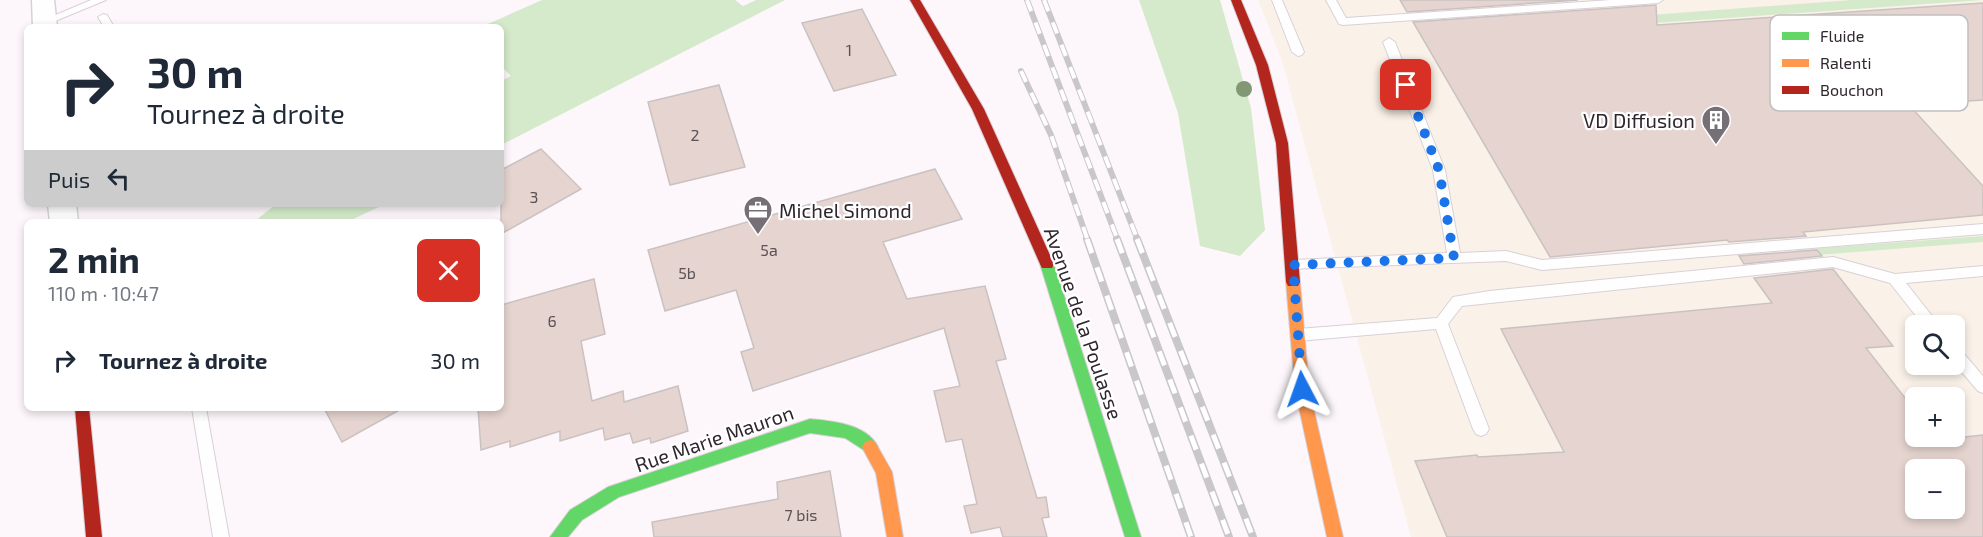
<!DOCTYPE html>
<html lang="fr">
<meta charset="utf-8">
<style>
:root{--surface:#fff;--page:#f2f2f3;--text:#1f2937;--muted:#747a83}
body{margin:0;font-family:"Exo 2",sans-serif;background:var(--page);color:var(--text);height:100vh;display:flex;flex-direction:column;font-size:22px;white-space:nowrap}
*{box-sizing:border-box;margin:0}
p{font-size:20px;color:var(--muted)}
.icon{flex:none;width:33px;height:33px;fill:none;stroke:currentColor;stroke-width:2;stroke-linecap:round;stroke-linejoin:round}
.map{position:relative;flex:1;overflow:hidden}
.panel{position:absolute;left:24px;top:219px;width:480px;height:192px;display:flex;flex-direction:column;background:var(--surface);border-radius:9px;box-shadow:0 3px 9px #0003}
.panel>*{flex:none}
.top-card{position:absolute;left:24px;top:24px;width:480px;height:183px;border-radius:9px;box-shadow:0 3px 9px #0003;background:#fff;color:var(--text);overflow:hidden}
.fabs{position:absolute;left:1905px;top:315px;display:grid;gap:12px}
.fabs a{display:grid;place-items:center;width:60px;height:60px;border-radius:9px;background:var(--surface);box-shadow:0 3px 9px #0003;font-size:30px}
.pin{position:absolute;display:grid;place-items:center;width:51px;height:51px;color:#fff;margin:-26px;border-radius:12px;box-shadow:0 3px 9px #0006}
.me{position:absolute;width:66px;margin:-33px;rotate:356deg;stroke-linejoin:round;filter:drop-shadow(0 0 4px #0008)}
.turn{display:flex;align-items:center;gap:21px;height:126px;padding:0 24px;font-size:27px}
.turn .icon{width:78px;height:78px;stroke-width:2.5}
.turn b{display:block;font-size:42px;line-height:51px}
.then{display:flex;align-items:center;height:57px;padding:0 24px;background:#0003;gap:12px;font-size:22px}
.round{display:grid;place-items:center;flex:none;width:63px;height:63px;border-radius:9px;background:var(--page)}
.summary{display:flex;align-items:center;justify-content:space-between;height:102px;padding:0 24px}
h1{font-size:36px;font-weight:700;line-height:45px}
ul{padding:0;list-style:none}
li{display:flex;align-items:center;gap:18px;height:78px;padding:0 24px}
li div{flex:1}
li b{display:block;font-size:22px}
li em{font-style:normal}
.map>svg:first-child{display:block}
.industrial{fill:#faf2e9;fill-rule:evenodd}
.green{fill:#d4eaca}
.building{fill:#e5d4cf;stroke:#cac2c1;stroke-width:1.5;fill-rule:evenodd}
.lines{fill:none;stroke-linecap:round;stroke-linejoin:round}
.lane-casing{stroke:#d8d0d7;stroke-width:2}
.street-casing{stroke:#d8d0d7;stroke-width:3}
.fast-casing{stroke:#d8d0d7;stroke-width:2}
.slow-casing{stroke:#d8d0d7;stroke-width:2}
.jam-casing{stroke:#d8d0d7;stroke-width:2}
.lane{fill:#fffeff;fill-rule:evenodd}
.street{fill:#fffeff;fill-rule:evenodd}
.fast{fill:#63d668;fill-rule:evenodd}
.slow{fill:#ff974d;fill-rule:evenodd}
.jam{fill:#b3261e;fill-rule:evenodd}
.rail-far1-casing{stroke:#c9c7c9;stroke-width:6}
.rail-casing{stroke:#c9c7c9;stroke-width:8}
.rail-far1{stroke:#fff;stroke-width:4;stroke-dasharray:12;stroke-linecap:butt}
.rail{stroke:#fff;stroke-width:5;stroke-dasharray:15;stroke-linecap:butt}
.tree{fill:#829774}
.route{stroke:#1a73e8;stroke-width:10;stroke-dasharray:0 18}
.labels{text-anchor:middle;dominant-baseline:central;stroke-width:4.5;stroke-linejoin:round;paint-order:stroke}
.number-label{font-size:16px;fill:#5c5256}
.poi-label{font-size:20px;fill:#2f262e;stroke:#fff;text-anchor:end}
.street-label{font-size:20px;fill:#2f262e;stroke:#fff}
.key{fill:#fff;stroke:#c1bec0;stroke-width:1.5}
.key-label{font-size:16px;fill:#2f262e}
</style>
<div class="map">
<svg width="1983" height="537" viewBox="0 0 1983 537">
<rect width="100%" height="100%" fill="#fdf7fc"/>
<path class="industrial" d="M1258,0H1983V537H1411L1282,61ZM1916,326H1954V364H1916ZM1916,398H1954V436H1916ZM1916,470H1954V508H1916Z"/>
<g class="green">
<polygon points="542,0 735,0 743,6 756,0 785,0 501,145 501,81 511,76 501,66 501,27 481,27"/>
<polygon points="1139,0 1220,0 1251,108 1265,230 1240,256 1200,246 1178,113"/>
<polygon points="1852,0 1983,0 1429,39 1423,32"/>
<polygon points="276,204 385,204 347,222 254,222"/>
<polygon points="1983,236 1983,242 1792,257 1795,250"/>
</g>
<g class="building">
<polygon points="1400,0 1578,0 1407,12"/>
<polygon points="1983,3 1983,100 1909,105 1983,186 1983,215 1803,232 1806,236 1729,242 1727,240 1550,257 1413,22 1656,5 1657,25"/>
<polygon points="862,9 896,75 834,91 802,23"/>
<polygon points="719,85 745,167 670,185 648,102"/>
<polygon points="541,149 581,189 501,234 501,170"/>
<polygon points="935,169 962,219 883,242 907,299 985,286 1006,359 996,361 1037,498 1046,497 1049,517 1042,518 1047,537 1003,537 1000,527 971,533 964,506 977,504 962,439 946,442 934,391 960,386 944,328 753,391 741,352 754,348 736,290 665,311 648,250"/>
<polygon points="1817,250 1822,256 1744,264 1739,256"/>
<path d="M1833,269L1893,346L1866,348L1916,412V436H1935L1937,440L1983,435V537H1447L1415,461L1477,455L1478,457L1564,452L1501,329L1772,303L1754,278ZM1916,470H1954V508H1916Z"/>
<polygon points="594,279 605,334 581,341 592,401 623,391 624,402 678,386 688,431 651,443 650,438 633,443 630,433 605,440 603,428 560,441 560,431 510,447 510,441 481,450 478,408 501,408 501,305"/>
<polygon points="324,408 403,408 342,442"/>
<polygon points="830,471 841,537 654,537 652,522 778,499 777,482"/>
</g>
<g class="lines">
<g class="lane-casing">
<g id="lane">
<polygon points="91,0 106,0 48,24 44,25 39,22"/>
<polygon points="1272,0 1282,0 1304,52 1302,55 1298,56 1292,52"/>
<polygon points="1326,0 1336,0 1346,18 1611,0 1663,0 1658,3 1343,25 1339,24"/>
<polygon points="103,14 107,15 114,27 104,27 98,17"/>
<polygon points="1389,38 1395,42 1445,170 1460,253 1506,251 1542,260 1983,224 1983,234 1542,270 1506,261 1288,269 1286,265 1288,261 1293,260 1447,253 1433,170 1383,42"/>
<polygon points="1833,257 1895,274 1983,266 1983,276 1906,283 1940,326 1924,326 1890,283 1833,267 1462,306 1448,324 1489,429 1486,434 1481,436 1476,434 1473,429 1436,329 1298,341 1293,339 1291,335 1293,331 1298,329 1437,318 1453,297 1489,291"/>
<polygon points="1954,346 1959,348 1983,376 1983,393 1978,391 1954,363"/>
<polygon points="192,408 206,408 229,537 213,537"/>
</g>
</g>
<g class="street-casing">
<g id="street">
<polygon points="32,0 54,0 57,27 33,27"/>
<polygon points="48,204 76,204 78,222 50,222"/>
</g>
</g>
<g class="fast-casing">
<g id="fast">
<polygon points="1047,259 1052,260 1054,264 1141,537 1125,537 1040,264 1042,260"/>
<path d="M810,419C832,421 867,424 878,447L875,452L870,454L845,438L810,433L619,497L582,520L568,537H550L570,510L608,487Z"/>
</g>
</g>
<g class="slow-casing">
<g id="slow">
<polygon points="1293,277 1298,278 1300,282 1309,389 1343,537 1327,537 1295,389 1286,282 1288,278"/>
<polygon points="870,440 875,442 892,472 903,537 887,537 876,473 862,447 865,442"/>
</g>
</g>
<g class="jam-casing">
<g id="jam">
<polygon points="910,0 920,0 984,109 1054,264 1052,268 1042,268 1040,264 972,109"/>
<polygon points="1231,0 1241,0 1268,65 1288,143 1300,282 1298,286 1288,286 1286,282 1276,143 1256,65"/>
<polygon points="75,408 89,408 102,537 86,537"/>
</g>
</g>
<use href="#lane" class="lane"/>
<use href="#street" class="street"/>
<use href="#fast" class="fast"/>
<use href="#slow" class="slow"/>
<use href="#jam" class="jam"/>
<g class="rail-far1-casing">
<g id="rail-far1">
<polyline points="1027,0 1118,241"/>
<polyline points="1044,0 1138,241"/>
<polyline points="1021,71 1051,135 1088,241"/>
</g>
</g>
<g class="rail-casing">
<g id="rail">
<polyline points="1087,239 1191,537"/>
<polyline points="1117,239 1229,537"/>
<polyline points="1137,239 1253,537"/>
</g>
</g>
<use href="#rail-far1" class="rail-far1"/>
<use href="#rail" class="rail"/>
</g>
<circle class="tree" cx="1244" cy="89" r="8"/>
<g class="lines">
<polyline class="route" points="1302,389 1293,265 1454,258 1439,170 1406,85"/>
</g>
<defs>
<g id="building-pin" transform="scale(1.5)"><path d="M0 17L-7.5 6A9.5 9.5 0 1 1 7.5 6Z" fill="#776f76" stroke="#fff"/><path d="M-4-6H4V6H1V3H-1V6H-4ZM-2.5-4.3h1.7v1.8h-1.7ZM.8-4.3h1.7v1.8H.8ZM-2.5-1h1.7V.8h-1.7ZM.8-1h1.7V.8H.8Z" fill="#fff"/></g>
<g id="office-pin" transform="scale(1.5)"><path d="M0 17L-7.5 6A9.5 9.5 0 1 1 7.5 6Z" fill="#776f76" stroke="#fff"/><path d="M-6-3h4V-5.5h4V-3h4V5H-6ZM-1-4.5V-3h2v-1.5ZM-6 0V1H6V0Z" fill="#fff"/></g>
</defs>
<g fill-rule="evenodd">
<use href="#building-pin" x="1716" y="120"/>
<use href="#office-pin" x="758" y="210"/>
</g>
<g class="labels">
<g class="number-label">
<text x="849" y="49">1</text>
<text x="695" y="134">2</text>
<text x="534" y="196">3</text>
<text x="769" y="249">5a</text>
<text x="687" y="272">5b</text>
<text x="552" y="320">6</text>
<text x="801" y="514">7 bis</text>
</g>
<g class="poi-label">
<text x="1695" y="120">VD Diffusion</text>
<text x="779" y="210" text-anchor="start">Michel Simond</text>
</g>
<g class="street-label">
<text transform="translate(1084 323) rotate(71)">Avenue de la Poulasse</text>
<text transform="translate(714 438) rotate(-19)">Rue Marie Mauron</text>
</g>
</g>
<rect x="1770" y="15" width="198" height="96" rx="9" class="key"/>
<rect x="1782" y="32" width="27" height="8" fill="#63d668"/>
<rect x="1782" y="59" width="27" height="8" fill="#ff974d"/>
<rect x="1782" y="86" width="27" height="8" fill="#b3261e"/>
<g class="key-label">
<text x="1820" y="42">Fluide</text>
<text x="1820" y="69">Ralenti</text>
<text x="1820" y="96">Bouchon</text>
</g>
</svg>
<div class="fabs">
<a><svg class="icon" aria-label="search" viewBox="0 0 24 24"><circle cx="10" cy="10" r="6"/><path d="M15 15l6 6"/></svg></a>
<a>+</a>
<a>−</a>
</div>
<div class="pin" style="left:1406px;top:85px;background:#d93025"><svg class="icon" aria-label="arrive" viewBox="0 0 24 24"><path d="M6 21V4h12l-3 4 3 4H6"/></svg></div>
<svg class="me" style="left:1302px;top:389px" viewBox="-20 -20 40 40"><path d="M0-17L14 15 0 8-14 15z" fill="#1a73e8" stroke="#fff" stroke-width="4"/></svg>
<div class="top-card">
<div class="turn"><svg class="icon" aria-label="right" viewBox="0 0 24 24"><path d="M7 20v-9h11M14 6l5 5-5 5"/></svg><div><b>30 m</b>Tournez à droite</div></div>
<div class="then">Puis<svg class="icon" aria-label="left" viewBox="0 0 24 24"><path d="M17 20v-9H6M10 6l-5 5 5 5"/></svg></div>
</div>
<section class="panel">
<div class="summary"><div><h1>2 min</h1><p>110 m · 10:47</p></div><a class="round" style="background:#d93025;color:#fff"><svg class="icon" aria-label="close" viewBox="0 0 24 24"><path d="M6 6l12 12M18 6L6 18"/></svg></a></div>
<ul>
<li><svg class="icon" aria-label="right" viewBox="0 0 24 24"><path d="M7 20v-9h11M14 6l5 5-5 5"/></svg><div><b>Tournez à droite</b></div><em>30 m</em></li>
</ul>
</section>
</div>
